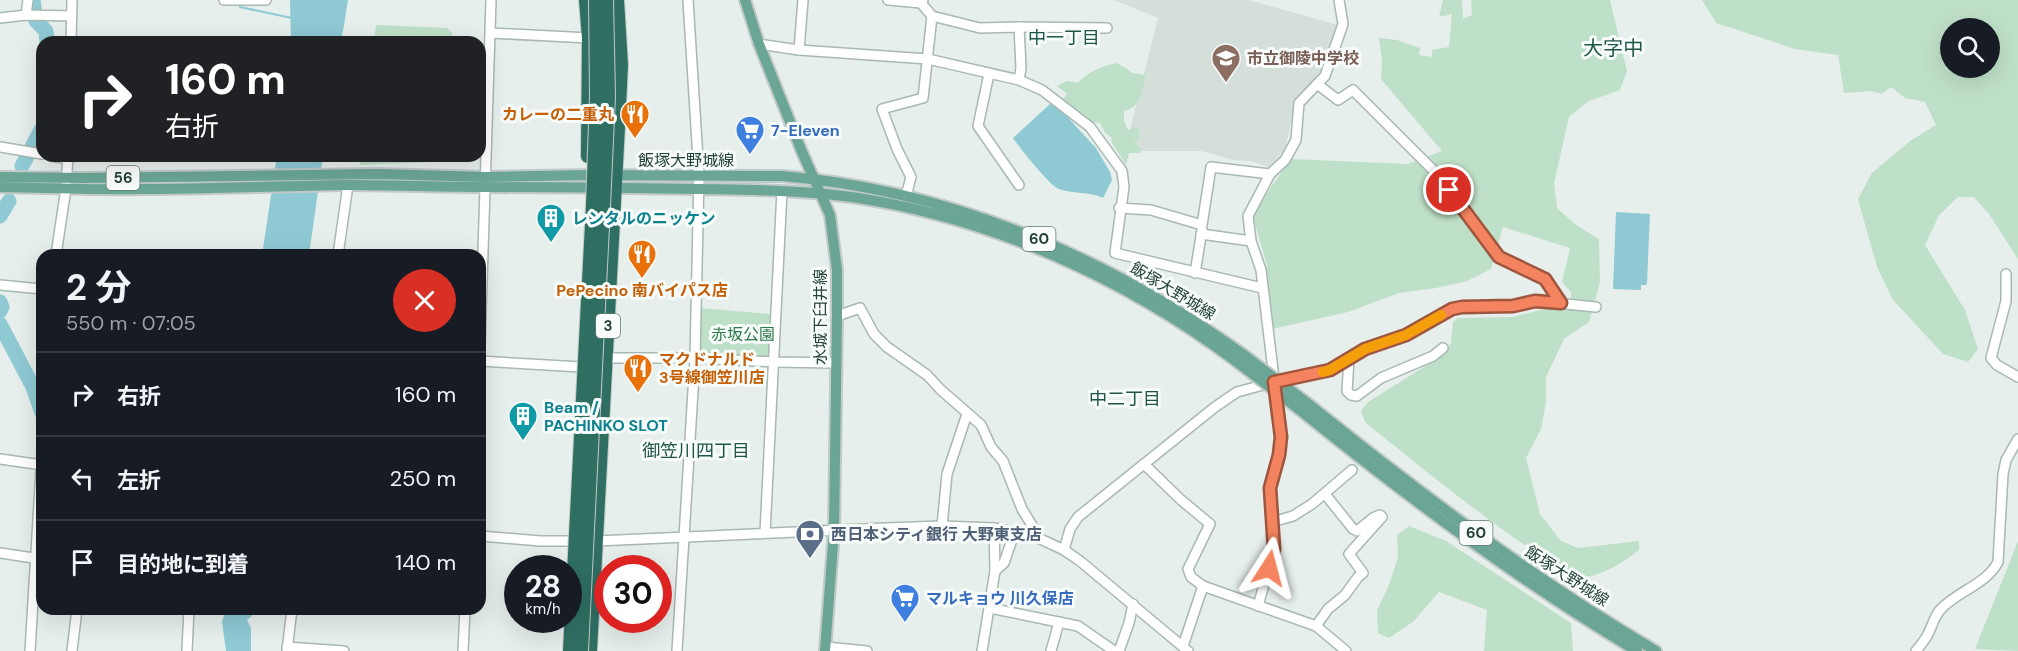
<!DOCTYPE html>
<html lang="ja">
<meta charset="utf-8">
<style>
:root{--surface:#171b24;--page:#20242c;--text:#f1f3f6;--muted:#9ea1a6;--line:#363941}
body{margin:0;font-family:"DM Sans","Noto Sans JP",sans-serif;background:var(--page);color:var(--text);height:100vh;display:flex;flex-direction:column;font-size:22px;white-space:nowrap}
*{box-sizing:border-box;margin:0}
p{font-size:20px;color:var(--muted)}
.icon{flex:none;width:33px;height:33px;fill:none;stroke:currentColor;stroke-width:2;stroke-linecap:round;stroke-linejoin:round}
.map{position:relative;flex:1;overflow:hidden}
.side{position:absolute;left:36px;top:249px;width:450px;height:366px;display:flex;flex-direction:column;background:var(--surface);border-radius:18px;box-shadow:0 6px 24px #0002}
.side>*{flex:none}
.banner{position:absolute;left:36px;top:36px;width:450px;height:126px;border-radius:18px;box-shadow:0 6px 24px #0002;background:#202124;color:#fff;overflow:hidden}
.fabs{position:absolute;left:1940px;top:18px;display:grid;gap:12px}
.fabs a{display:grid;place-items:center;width:60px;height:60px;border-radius:50%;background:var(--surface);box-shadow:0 6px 24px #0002;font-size:30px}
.speed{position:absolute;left:504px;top:555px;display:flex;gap:12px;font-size:30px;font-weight:700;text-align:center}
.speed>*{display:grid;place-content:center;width:78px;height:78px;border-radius:50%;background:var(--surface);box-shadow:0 6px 24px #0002;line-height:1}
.speed small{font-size:15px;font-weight:400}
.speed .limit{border:9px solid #d22;background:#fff;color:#111}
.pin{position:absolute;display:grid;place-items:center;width:51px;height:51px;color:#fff;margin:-26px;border:3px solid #fff;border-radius:50%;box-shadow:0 2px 6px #0007}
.me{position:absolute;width:66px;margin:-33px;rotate:9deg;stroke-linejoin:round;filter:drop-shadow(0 0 4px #0008)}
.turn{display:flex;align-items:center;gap:21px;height:126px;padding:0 30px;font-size:27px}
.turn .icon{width:78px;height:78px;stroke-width:2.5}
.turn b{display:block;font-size:42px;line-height:51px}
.round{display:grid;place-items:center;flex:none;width:63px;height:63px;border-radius:32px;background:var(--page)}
.overview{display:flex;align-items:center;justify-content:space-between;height:102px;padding:0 30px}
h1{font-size:36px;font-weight:700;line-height:45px}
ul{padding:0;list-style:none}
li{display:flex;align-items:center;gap:18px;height:84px;padding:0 30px;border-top:2px solid var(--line)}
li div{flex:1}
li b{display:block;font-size:22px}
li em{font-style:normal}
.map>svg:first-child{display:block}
.built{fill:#d4dfda}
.green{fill:#bfe0c8;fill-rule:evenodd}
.water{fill:#8ec9d4}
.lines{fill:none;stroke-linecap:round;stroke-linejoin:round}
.stream{stroke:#8ec9d4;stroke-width:2}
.river{stroke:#8ec9d4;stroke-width:15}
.minor-casing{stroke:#a8b8b2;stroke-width:12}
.major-casing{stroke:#c2cac8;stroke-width:14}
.highway-casing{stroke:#c2cac8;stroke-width:16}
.minor{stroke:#fff;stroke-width:9}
.major{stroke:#6aa596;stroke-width:10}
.highway{stroke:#2f6f62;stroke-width:14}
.major-bridge-casing{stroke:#c2cac8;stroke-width:14;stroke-linecap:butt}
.highway-bridge-casing{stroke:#c2cac8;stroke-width:16;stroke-linecap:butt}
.major-bridge{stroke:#6aa596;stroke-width:10}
.highway-bridge{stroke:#2f6f62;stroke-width:14}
.route-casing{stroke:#9f563e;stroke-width:15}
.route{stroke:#f4845f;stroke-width:10}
.slow{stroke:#f59e0b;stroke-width:10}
.labels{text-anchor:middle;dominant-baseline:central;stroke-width:6;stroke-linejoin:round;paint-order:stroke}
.shield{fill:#f7fbf9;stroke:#637a73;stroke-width:1.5}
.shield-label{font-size:15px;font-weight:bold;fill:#24423a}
.education-label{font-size:16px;font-weight:bold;fill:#785e54;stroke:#f7fbf9;text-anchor:start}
.food-label{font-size:16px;font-weight:bold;fill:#c56008;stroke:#f7fbf9;text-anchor:end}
.shop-label{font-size:16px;font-weight:bold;fill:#366cbe;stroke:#f7fbf9;text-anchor:start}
.street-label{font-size:16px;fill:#24423a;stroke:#f7fbf9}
.culture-label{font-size:16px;font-weight:bold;fill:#0d838f;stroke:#f7fbf9;text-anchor:start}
.park-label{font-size:16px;fill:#2d7a4b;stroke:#f7fbf9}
.service-label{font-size:16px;font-weight:bold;fill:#4e5e75;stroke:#f7fbf9;text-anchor:start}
.neighbourhood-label{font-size:18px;fill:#1f5548;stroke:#f7fbf9}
.quarter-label{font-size:20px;fill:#1f5548;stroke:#f7fbf9}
</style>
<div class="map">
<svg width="2018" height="651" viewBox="0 0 2018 651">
<rect width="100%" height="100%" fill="#e6efeb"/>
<polygon class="built" points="1114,0 1249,0 1338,25 1320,73 1296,101 1285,149 1269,167 1251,161 1233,160 1201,151 1130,151 1127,142 1158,18"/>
<g class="green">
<path d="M1443,0H1462L1463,19L1472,15L1471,0H1610L1627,71L1620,90L1589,101L1569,117L1554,183L1557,208L1576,225L1599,239L1600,282L1589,322L1564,339L1546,377V402L1541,429L1526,458L1540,514L1561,541L1578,548L1639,541V550C1624,562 1605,574 1586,577C1557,580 1396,447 1365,422L1361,411L1368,402L1443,355L1451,343L1453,322L1458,318L1512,317L1545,309L1571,310V292L1562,282L1570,248L1503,227L1491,269L1467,281L1436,288L1399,293L1348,312L1272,329L1267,293V266L1253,217L1269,190L1291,159L1408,164L1442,151L1381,79L1382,60L1379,38L1397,40L1420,48L1419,55L1432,57V50L1449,47L1452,14L1439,17Z"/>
<path d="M1702,0H2018V259L1989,214L1974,197H1958L1939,215L1925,245L1965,310L1978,349L1968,362L1943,354L1893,300L1877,267L1858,199L1872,173L1910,141L1936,125L1925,102L1905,98L1891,87L1882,94L1871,91L1844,93L1838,55L1795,49L1716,23ZM1989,28V68H1950V28Z"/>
<polygon points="376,25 447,28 452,33 452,42 374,42"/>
<path d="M1116,63L1126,68L1132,73L1146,75C1142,90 1141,108 1124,111V120L1128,130L1137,127L1140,136L1134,143L1141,149V153H1129L1126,165L1112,143L1111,137L1105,133L1100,123L1092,122L1062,100L1067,94L1057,86L1067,81L1078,83C1087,72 1102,66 1116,63Z"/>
<polygon points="358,156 456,156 455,161 360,165"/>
<polygon points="700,308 771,314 771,353 766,358 704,353 698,347"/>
<polygon points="1409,526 1446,541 1571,623 1573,651 1484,651 1487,610 1439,592 1414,621 1389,638 1378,633 1377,610 1389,585 1398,557 1397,535"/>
<polygon points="2018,541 2018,651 1975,649"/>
</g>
<g class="water">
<polygon points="290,0 348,0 343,31 340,42 291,42"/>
<path d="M1050,104L1059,108L1096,148L1110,172L1112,180L1103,198C1089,191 1067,194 1057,188C1049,184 1019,147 1013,138Z"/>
<polygon points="277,156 323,156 309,255 262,255"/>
<polygon points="1616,212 1650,214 1647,283 1646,285 1641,285 1641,290 1613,289"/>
<polygon points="226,609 252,609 252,616 247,620 251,628 251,651 226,651 222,622"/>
</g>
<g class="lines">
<polyline class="stream" points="240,3 240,7 292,18"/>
<g class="river">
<polyline points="33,0 36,21 46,31 47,42"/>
<polyline points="22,166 42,128"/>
<polyline points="0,216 9,201"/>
<polyline points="0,302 2,307 0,311"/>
<polyline points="0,324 33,387 42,413"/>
</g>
<g class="minor-casing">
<g id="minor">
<polyline points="224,0 266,0"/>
<polyline points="888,0 921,3"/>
<polyline points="923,0 921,3 932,16 980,28 1019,27 1021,68 1019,80"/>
<polyline points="26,15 28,0"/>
<polyline points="0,18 26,15 72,16"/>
<polyline points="1019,27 1107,28"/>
<polyline points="491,33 589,38"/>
<polyline points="71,42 72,0"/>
<polyline points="759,44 799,50 928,59 1019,80 1042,90 1090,127 1122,171 1124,187 1115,253 1262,288"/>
<polyline points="799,50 803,0"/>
<polyline points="989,74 978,126 1019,185"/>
<polyline points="1317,84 1338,100 1353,90 1436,173 1499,257 1545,279 1561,303"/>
<polyline points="0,147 42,154"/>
<polyline points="51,156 68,159"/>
<polyline points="906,196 911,177 897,149 882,109 923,98 932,16"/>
<polyline points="1119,208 1151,210 1202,225 1211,167 1270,174"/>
<polyline points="1201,234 1251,241"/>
<polyline points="56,255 66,188 68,156"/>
<polyline points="338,255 348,185"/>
<polyline points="1195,273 1202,230"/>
<polyline points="2006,274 2006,301 1991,358 1997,365 2018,377"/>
<polyline points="0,285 42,289"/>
<polyline points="837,316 860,308 874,334 887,347 927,375 941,390 981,425 991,447 1003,461 1022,509 1033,527 1034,536"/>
<polyline points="480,345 491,0"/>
<polyline points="607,358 695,358 775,362 835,363"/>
<polyline points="1349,359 1347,391 1351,395 1357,396 1381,378 1433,356 1443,348"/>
<polyline points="480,361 581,367"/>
<polyline points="0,459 42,465"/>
<polyline points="1144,464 1180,499 1210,524 1188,569 1191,577 1203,586 1316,626 1346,651"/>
<polyline points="1272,522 1293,516 1312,504 1352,470"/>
<polyline points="942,526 947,474 967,414"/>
<polyline points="765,533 782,191"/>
<polyline points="480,536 540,541 597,541 886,528 942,526 994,528 1034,536 1064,550 1080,561 1188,651"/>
<polyline points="1064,550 1070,529 1078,517 1215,407 1237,392 1274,382 1331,370 1365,349 1405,335 1452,309 1462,307 1513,306 1535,301 1596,307"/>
<polyline points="0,553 40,559"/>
<polyline points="995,571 1004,563 1015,531"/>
<polyline points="1258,606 1274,549 1270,488 1279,455 1281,437 1261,270 1251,241 1248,216 1270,174 1285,160 1296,140 1299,103 1325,76 1343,24 1339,0"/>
<polyline points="990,608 1078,626 1114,651"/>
<polyline points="1316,626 1328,609 1345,595 1358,577 1363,573 1349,554 1382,517 1380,515 1373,518 1357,531 1353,529 1325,494"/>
<polyline points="1183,646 1203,586"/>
<polyline points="287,647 344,651"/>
<polyline points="826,647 867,651"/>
<polyline points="30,651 42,453"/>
<polyline points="72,651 77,609"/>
<polyline points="187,651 189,609"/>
<polyline points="287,651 292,609"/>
<polyline points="463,651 465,609"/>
<polyline points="677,651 695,358 699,175 688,0"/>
<polyline points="982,651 995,571 994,528"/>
<polyline points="1051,651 1059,622"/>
<polyline points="1119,651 1129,623 1133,604"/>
<path d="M1916,651C1920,646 1924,641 1927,636C1932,627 1934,617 1940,610C1957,591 1986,585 1998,562L2003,474L2006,460L2018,439"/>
</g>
</g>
<g class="major-casing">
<g id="major">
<polyline points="745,0 759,44 802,152 830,215 837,270 837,316 834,531 825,651"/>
<path d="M0,177L85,178L377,174L486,177L588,175L782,176C950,190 1108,257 1244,355"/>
<path d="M0,187C47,188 94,190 141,189C209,189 278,186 346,185C393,185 440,187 487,187C558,187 628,188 699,189C750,190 801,190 852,197C992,218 1125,278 1237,362"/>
<path d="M1306,402C1418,492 1532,578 1656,651"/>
<path d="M1300,410C1408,497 1518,580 1637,651"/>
</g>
</g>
<g class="highway-casing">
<g id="highway">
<polyline points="586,0 589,38 588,156"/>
<polyline points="590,651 618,127 621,65 617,0"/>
</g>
</g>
<use href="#minor" class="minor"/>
<use href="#major" class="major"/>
<use href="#highway" class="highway"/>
<g class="major-bridge-casing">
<g id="major-bridge">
<polyline points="1244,355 1306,402"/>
<polyline points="1237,362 1300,410"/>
</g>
</g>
<g class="highway-bridge-casing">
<g id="highway-bridge">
<polyline points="570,651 593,205 597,96 596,0"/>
<polyline points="581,651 603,206 608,96 606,0"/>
</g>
</g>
<use href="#major-bridge" class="major-bridge"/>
<use href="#highway-bridge" class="highway-bridge"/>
</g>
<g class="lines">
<g class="route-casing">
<polyline id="route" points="1269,568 1274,549 1270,488 1279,455 1281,437 1274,382 1330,370 1365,349 1406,335 1452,309 1462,307 1513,306 1535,301 1561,303 1545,279 1499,257 1449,190"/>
</g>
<use href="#route" class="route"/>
<polyline class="slow" points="1323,372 1330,370 1365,349 1406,335 1441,315"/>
</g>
<defs>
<g id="school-pin" transform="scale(1.5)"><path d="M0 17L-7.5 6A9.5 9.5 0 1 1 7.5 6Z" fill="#8d6e63" stroke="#f7fbf9"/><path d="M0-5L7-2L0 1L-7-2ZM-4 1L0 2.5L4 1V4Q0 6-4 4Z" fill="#fff"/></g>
<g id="restaurant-pin" transform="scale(1.5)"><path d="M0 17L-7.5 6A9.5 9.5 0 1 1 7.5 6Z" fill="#e8710a" stroke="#f7fbf9"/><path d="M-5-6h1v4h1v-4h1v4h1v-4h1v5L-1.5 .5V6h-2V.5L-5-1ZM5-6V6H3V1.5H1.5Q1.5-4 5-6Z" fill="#fff"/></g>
<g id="supermarket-pin" transform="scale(1.5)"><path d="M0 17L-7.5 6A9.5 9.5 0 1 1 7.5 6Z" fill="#3f7fe0" stroke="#f7fbf9"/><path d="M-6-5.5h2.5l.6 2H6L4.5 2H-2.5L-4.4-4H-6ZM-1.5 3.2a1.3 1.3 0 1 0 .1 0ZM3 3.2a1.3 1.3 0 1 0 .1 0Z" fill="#fff"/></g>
<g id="building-pin" transform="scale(1.5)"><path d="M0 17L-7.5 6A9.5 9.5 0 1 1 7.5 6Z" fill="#0f9aa8" stroke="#f7fbf9"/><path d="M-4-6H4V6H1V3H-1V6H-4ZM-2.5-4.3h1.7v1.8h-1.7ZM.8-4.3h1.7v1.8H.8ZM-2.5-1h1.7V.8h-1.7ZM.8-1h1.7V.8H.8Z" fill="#fff"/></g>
<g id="bank-pin" transform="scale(1.5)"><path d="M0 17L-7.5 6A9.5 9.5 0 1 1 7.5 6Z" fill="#5c6f8a" stroke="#f7fbf9"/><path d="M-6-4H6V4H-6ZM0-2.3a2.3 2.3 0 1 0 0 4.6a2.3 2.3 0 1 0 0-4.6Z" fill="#fff"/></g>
</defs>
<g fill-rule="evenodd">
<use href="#school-pin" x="1226" y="58"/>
<use href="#restaurant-pin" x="635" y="114"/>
<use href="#supermarket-pin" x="750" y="130"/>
<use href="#building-pin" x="551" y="218"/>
<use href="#restaurant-pin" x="642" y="254"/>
<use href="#restaurant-pin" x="638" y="368"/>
<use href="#building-pin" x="523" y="416"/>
<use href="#bank-pin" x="810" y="534"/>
<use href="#supermarket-pin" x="905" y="598"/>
</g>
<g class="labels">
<g class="shield">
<rect x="106.5" y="166" width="33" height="24" rx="4.5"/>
<rect x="1022.5" y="227" width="33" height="24" rx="4.5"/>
<rect x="596" y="314" width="24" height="24" rx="4.5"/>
<rect x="1459.5" y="521" width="33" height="24" rx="4.5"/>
</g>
<g class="shield-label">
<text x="123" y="178">56</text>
<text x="1039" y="239">60</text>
<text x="608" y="326">3</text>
<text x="1476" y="533">60</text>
</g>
<g class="education-label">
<text x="1247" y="58">市立御陵中学校</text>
</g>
<g class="food-label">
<text x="614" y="114">カレーの二重丸</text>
<text x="642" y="290" text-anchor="middle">PePecino 南バイパス店</text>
<text x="659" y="359" text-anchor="start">マクドナルド<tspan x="659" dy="18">3号線御笠川店</tspan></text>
</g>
<g class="shop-label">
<text x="771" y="130">7-Eleven</text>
<text x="926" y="598">マルキョウ 川久保店</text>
</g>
<g class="street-label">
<text x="686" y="160">飯塚大野城線</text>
<text transform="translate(1173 291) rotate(31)">飯塚大野城線</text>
<text transform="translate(820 317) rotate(-90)">水城下臼井線</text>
<text transform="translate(1567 576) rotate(33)">飯塚大野城線</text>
</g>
<g class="culture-label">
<text x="572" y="218">レンタルのニッケン</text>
<text x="544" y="407">Beam /<tspan x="544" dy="18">PACHINKO SLOT</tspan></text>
</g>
<g class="park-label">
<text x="743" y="334">赤坂公園</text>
</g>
<g class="service-label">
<text x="831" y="534">西日本シティ銀行 大野東支店</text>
</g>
<g class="neighbourhood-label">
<text x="1064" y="38">中一丁目</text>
<text x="1125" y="399">中二丁目</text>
<text x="696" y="451">御笠川四丁目</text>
</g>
<g class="quarter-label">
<text x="1613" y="48">大字中</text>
</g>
</g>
</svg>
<div class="fabs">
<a><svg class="icon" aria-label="search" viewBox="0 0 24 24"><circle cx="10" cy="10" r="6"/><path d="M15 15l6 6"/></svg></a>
</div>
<div class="speed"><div>28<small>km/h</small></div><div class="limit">30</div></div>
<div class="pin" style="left:1449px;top:190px;background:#d93025"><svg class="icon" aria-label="arrive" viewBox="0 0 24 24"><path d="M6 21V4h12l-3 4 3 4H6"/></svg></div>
<svg class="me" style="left:1269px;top:568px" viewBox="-20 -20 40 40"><path d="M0-17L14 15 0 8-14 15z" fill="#f4845f" stroke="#fff" stroke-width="4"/></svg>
<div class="banner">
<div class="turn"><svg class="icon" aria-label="right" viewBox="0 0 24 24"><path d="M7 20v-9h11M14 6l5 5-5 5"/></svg><div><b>160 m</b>右折</div></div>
</div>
<section class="side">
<div class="overview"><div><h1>2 分</h1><p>550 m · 07:05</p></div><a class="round" style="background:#d93025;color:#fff"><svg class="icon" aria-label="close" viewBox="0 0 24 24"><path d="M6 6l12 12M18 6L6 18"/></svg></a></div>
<ul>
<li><svg class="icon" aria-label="right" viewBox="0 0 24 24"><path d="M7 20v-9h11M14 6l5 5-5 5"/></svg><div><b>右折</b></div><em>160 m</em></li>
<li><svg class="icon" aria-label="left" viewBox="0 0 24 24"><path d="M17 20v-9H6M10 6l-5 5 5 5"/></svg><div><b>左折</b></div><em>250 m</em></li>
<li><svg class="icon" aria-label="arrive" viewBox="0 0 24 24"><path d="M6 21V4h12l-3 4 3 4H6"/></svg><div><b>目的地に到着</b></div><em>140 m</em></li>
</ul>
</section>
</div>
